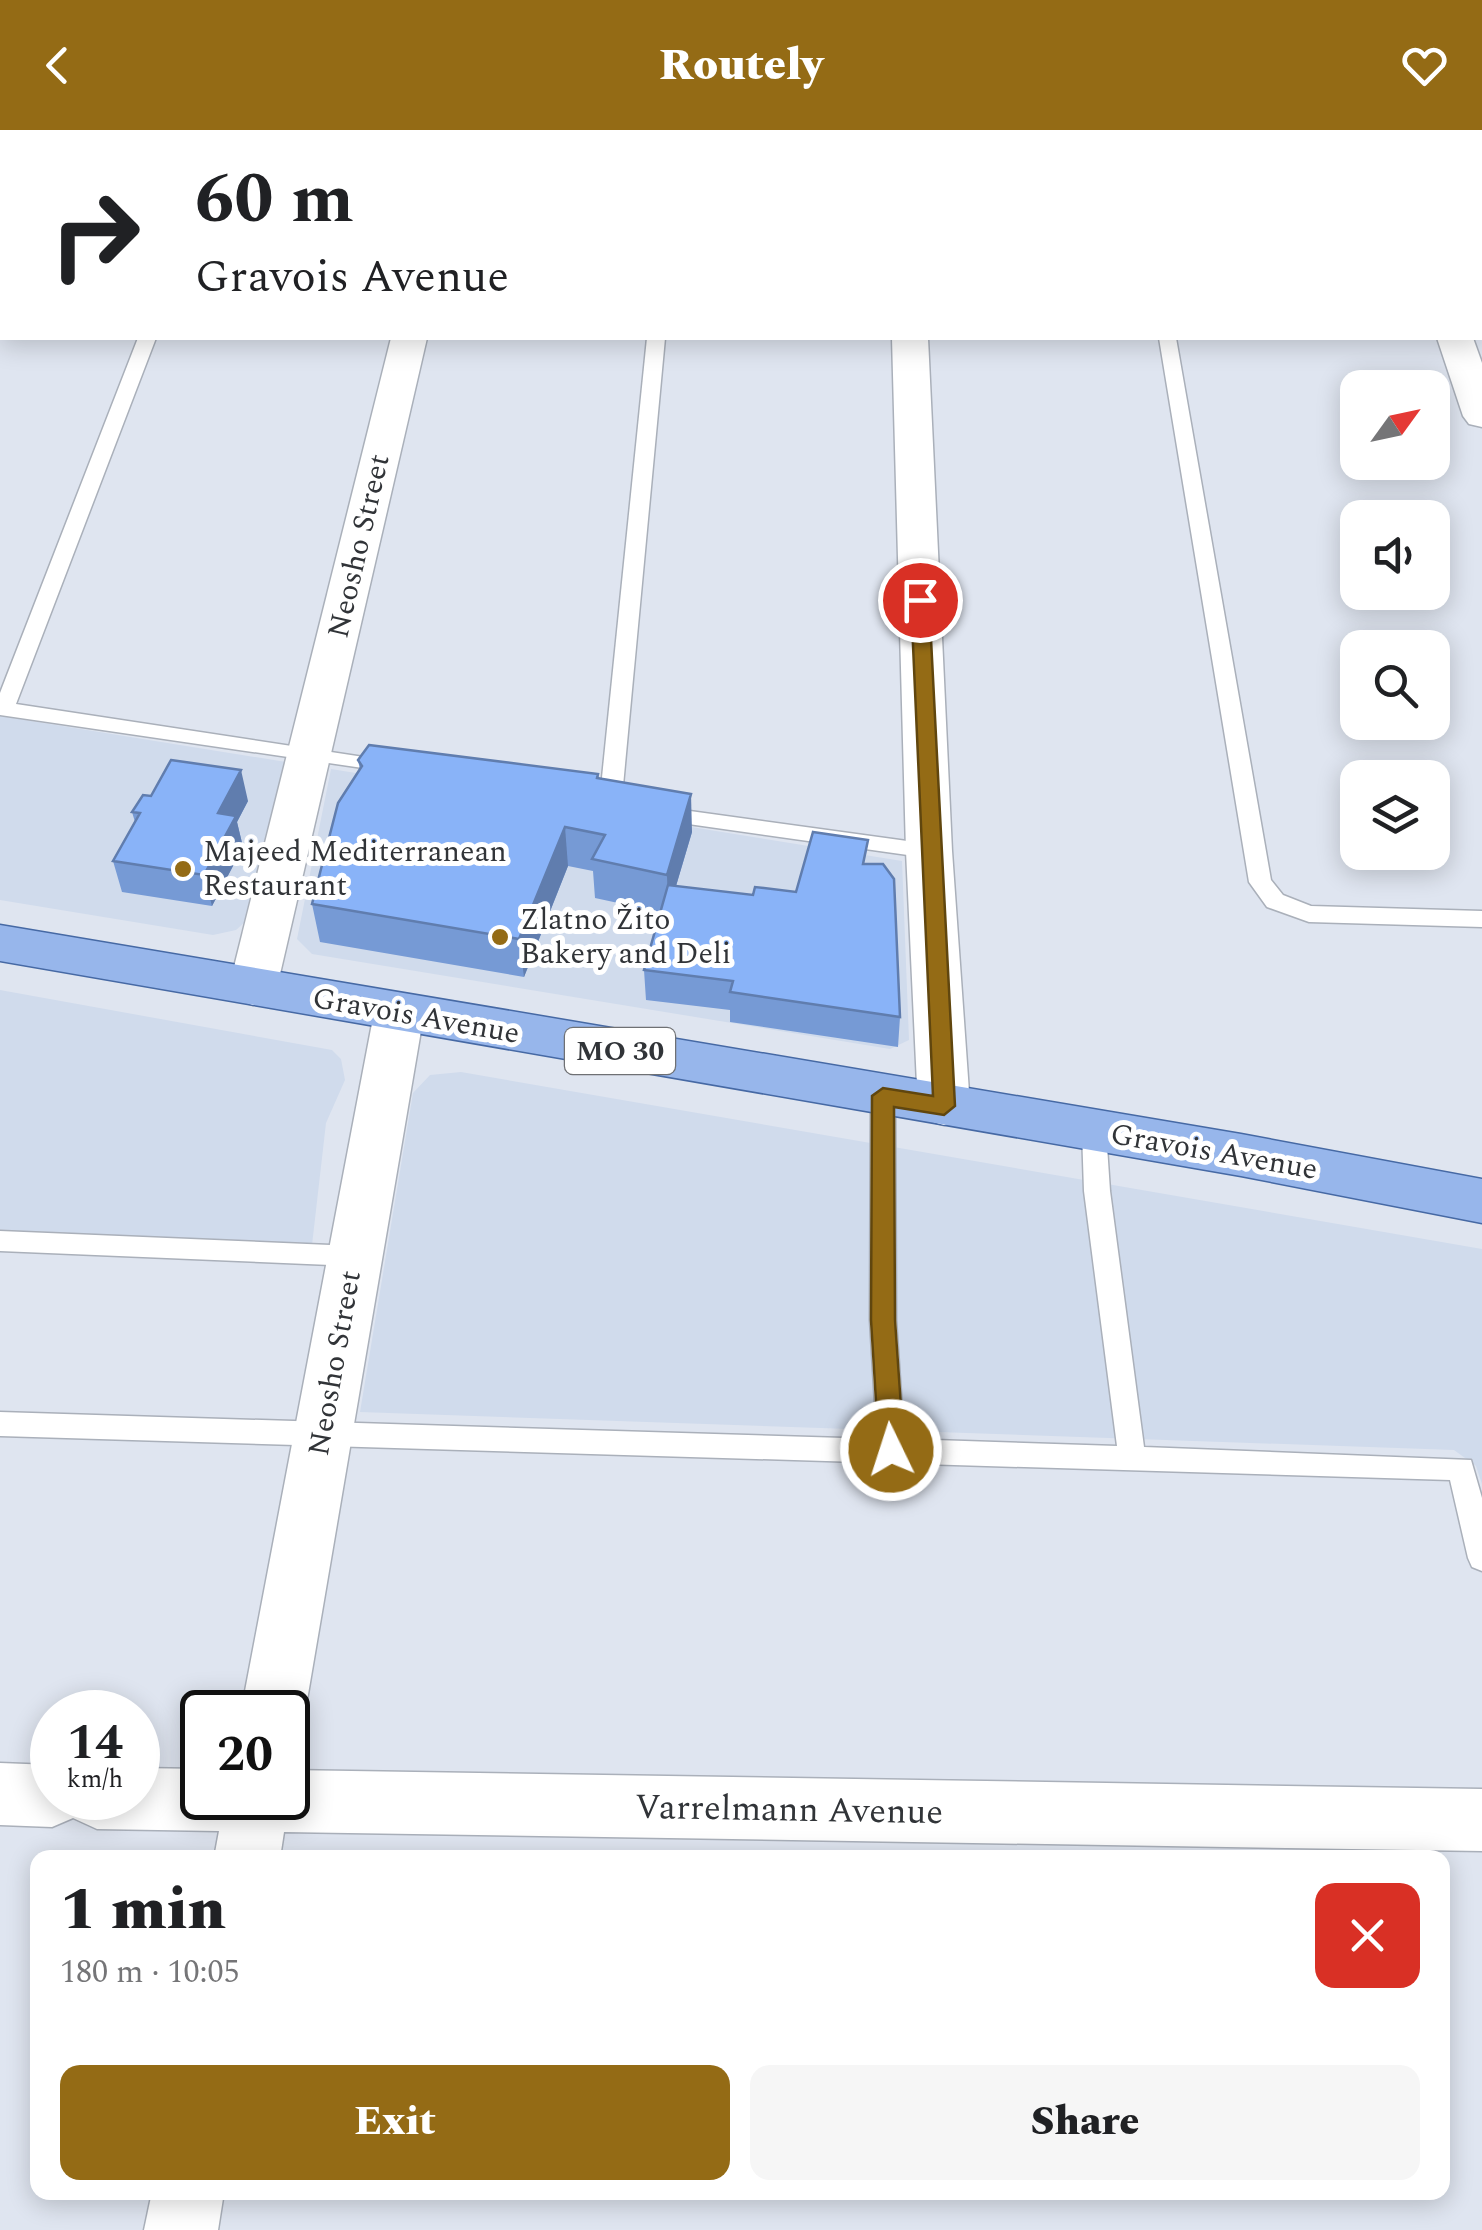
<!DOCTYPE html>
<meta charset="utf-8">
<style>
:root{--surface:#fff;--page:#f6f6f6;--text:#202124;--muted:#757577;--accent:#946b15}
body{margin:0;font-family:Spectral,serif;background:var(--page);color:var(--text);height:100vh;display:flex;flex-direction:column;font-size:38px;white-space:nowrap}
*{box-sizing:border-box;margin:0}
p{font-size:32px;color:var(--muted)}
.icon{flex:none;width:55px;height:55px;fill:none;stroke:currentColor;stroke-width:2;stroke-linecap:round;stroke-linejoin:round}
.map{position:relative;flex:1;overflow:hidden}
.side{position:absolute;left:30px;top:1720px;width:1420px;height:350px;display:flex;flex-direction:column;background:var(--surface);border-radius:20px;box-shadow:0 5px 25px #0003}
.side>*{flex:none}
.banner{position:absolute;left:0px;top:0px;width:1482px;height:210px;box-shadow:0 5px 25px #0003;background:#fff;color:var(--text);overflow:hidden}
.needle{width:65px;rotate:57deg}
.buttons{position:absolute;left:1340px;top:240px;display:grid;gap:20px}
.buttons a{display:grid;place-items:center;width:110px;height:110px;border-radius:20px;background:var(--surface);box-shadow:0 5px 25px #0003;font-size:50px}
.speed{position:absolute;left:30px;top:1560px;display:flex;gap:20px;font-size:50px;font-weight:700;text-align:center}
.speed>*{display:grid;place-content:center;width:130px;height:130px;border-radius:50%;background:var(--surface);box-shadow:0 5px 25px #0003;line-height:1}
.speed small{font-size:25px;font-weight:400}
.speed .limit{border:5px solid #111;border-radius:15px;background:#fff;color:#111}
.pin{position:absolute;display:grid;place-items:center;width:85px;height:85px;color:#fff;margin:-42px;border:5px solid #fff;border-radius:50%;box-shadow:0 2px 10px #0007}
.me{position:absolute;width:110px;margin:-55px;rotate:356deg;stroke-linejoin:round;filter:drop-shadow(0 0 8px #0008)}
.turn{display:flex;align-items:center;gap:35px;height:210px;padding:0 30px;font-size:45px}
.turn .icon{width:130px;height:130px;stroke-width:2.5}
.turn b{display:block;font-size:70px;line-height:85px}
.round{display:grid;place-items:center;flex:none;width:105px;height:105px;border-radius:20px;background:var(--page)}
.headline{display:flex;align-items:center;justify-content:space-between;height:170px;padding:0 30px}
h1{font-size:60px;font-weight:800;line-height:75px}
.cta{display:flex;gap:20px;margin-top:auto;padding:20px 30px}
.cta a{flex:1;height:115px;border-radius:20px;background:var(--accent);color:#fff;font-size:40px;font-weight:800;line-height:115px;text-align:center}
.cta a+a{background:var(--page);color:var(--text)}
header{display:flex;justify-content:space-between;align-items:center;height:130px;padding:0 30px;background:var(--accent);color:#fff;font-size:45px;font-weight:800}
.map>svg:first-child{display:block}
.built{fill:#d0dbec}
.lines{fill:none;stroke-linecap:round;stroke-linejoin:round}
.service-casing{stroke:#aab0ba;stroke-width:3}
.minor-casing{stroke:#aab0ba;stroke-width:3}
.tertiary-casing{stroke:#aab0ba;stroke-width:3}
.primary-casing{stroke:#4669a4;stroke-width:3}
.service{fill:#fff;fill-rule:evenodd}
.minor{fill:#fff;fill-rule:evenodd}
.tertiary{fill:#fff;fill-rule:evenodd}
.primary{fill:#97b6eb;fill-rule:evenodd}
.wall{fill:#769ad5}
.shaded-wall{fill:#607dae}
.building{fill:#89b3f8;stroke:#607dae;stroke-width:2.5}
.route{fill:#946b15;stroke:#60460e;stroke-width:2.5}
.poi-dot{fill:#946b15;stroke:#fff;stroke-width:4}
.labels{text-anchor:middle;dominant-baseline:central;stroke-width:10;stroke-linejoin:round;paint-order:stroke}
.shield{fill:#fff;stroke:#6f7174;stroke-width:2.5}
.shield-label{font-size:28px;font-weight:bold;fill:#313438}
.street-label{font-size:30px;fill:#313438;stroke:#fff}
.poi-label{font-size:30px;fill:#313438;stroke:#fff;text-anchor:start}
.near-street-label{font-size:35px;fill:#313438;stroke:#fff}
</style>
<header><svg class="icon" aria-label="back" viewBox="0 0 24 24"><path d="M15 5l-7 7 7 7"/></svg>Routely<svg class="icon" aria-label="heart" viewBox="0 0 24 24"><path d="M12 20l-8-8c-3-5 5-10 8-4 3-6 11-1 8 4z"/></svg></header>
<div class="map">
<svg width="1482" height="2100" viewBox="0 0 1482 2100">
<rect width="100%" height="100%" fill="#dfe5f0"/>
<g class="built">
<polygon points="0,586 286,632 245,792 236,800 213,805 0,770"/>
<polygon points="331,639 902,731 909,910 890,919 312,824 297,809"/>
<polygon points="0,860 332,920 341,929 345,950 326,993 312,1115 0,1104"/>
<polygon points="461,942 1482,1119 1482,1354 1476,1336 1454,1320 360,1282 413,963 430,945"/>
</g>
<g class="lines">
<g class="service-casing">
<g id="service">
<polygon points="181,0 197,0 197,2 182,2"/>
<polygon points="1098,0 1114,0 1116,2 1100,2"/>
<rect x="0" y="41" width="2" height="10"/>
<rect x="1480" y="49" width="2" height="10"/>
<polygon points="138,208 156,208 16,574 390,631 397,633 397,643 0,585 0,563"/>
<polygon points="647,208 665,208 621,677 610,684 599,677"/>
<polygon points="1159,208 1176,208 1271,750 1283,765 1311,776 1482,781 1482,797 1309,792 1267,777 1249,752"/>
<polygon points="661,677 929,714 940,721 929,728 653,689 650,684 653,679"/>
<polygon points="883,957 895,966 896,1190 904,1309 1117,1316 1084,1061 1082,1001 1094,992 1106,1001 1110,1061 1144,1317 1471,1330 1482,1368 1482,1441 1472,1437 1468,1428 1450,1350 0,1306 0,1282 877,1309 870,1190 871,966"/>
<polygon points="0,1101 354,1116 363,1119 367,1126 363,1133 354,1136 0,1121"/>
</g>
</g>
<g class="minor-casing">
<g id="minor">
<polygon points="394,0 426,0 427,2 395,2"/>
<polygon points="862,0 895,0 896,2 864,2"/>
<polygon points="1367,0 1399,0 1400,2 1368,2"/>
<polygon points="391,208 427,208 277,857 270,869 253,875 236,869 229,857"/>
<polygon points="892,208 928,208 952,721 970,976 962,990 944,995 926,990 918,976 906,721"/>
<polygon points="1437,208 1473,208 1482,233 1482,297 1469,294 1463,286"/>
<polygon points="399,865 416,870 424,883 305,1582 295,1603 288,1606 288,1582 241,1582 374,883 382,870"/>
<polygon points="0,1633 52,1635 52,1668 138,1668 138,1638 202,1639 202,1668 288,1668 288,1640 1482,1659 1482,1721 284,1702 280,1728 214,1728 219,1701 97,1699 73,1688 52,1697 0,1695"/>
<polygon points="152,2062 224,2062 218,2100 144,2100"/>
</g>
</g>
<g class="tertiary-casing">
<rect id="tertiary" x="0" y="152" width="2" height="22"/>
</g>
<g class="primary-casing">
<polygon id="primary" points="0,795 1241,1004 1482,1049 1482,1093 1241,1046 0,831"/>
</g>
<use href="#service" class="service"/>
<use href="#minor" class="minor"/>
<use href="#tertiary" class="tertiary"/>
<use href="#primary" class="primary"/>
</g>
<g class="wall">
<polygon points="358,630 598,644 599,648 692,702 676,756 753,765 796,762 867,734 900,887 898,917 730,892 730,880 646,870 644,840 660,782 595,768 593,741 568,736 524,847 320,812 312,774 360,640"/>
<polygon points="151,666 248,671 237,692 243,717 212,776 122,762 113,731 135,692 132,682"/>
</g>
<g class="shaded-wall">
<polygon points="241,640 248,671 237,692 243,717 212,776 204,745 218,683"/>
<polygon points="691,664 692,702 668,783 667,745"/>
<polygon points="565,697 568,736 524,847 519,809"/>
</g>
<g class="building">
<polygon points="369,615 598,644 597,648 691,664 667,745 592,729 605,705 565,697 519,809 312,774 338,673 362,636 358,630"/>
<polygon points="171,630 241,640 218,683 236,686 204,745 113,731 140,683 132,682 143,665 151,666"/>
<polygon points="813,702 868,710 863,734 883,734 894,749 900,887 730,862 733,851 644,840 668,755 753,765 755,757 796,762"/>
</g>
<polygon class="route" points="920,465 929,470 955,976 944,985 894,977 895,1190 904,1320 891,1331 879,1320 871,1190 872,966 883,958 933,966 911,470"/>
<g class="poi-dot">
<circle cx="183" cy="739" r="10"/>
<circle cx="500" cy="807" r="10"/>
</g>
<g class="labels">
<rect class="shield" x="565" y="898" width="110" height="46" rx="8"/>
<g class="shield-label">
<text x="620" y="921">MO 30</text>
</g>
<g class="street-label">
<text transform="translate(359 416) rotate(-77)">Neosho Street</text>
<text transform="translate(416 886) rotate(10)">Gravois Avenue</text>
<text transform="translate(1214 1022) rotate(10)">Gravois Avenue</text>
<text transform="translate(335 1233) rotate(-80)">Neosho Street</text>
</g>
<g class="poi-label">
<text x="203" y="722">Majeed Mediterranean<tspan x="203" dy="34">Restaurant</tspan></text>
<text x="520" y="790">Zlatno Žito<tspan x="520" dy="34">Bakery and Deli</tspan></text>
</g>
<g class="near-street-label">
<text transform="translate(789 1680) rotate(1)">Varrelmann Avenue</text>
</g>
</g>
</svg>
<div class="buttons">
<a><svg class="needle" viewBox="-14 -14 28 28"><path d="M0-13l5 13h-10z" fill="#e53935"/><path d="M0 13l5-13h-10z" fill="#757577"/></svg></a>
<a><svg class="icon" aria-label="sound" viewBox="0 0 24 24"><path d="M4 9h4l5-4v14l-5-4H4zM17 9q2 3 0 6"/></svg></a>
<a><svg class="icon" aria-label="search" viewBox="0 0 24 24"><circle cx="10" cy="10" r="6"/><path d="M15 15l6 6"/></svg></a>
<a><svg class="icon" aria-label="layers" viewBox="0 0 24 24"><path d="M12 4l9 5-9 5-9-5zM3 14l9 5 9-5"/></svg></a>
</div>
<div class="speed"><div>14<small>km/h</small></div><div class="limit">20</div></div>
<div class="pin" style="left:920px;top:470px;background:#d93025"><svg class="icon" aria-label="arrive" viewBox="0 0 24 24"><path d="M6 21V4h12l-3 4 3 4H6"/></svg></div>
<svg class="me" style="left:891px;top:1320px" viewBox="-20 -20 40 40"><circle r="17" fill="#946b15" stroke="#fff" stroke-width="3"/><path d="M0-11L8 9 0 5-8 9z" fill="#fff"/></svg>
<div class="banner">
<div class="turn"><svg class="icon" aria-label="right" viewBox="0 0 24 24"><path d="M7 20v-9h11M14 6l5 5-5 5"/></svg><div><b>60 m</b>Gravois Avenue</div></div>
</div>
<section class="side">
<div class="headline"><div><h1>1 min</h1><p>180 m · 10:05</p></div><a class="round" style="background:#d93025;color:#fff"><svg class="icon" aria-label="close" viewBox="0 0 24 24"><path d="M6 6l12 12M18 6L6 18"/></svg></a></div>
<div class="cta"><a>Exit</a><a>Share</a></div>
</section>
</div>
